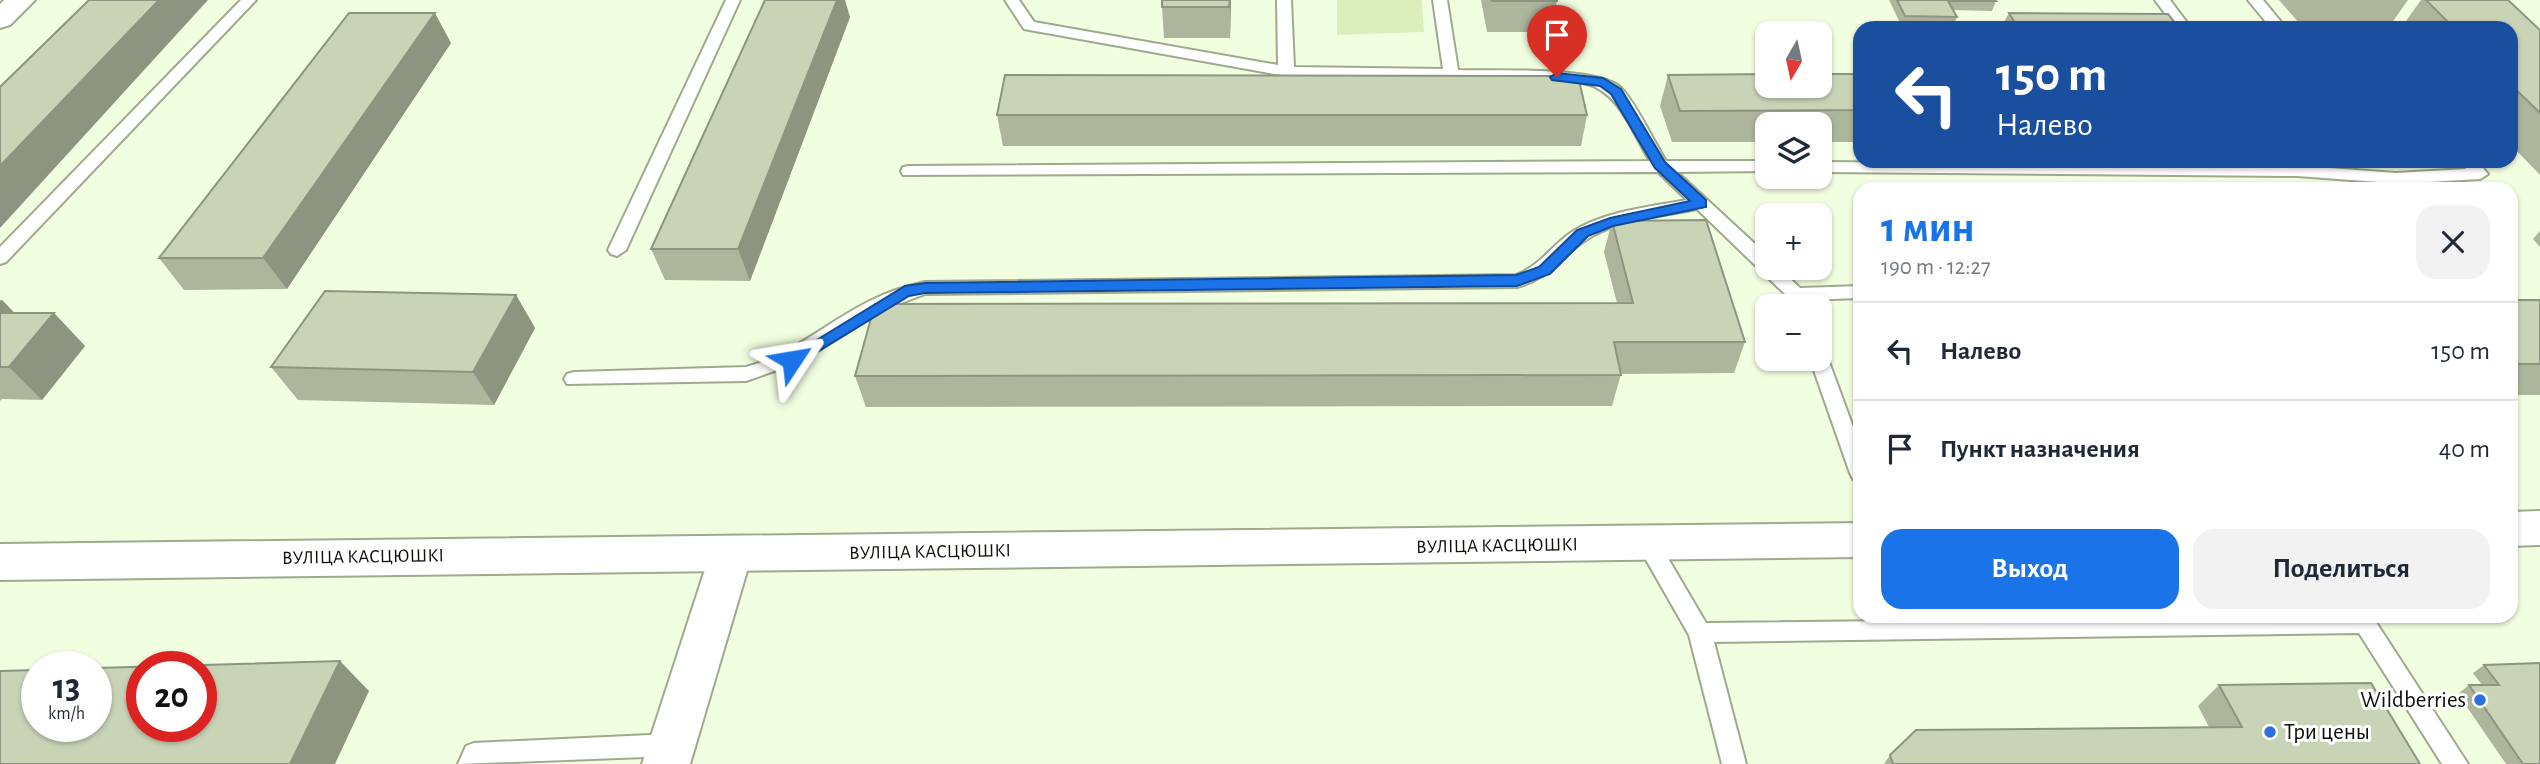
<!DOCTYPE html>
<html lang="ru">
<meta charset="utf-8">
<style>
:root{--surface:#fff;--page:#f2f2f3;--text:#1f2937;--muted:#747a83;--line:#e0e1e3;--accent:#1a73e8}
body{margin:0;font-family:"Alegreya Sans",sans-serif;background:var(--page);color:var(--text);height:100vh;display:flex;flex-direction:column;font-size:26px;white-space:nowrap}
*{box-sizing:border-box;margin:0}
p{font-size:23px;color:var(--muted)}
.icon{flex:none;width:38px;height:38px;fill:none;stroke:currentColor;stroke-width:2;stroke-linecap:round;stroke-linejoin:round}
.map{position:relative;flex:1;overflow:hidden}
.sheet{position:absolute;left:1853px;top:182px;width:665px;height:441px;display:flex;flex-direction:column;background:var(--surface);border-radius:21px;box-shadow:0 2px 5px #0004}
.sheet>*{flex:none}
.hud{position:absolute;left:1853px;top:21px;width:665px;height:147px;border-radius:21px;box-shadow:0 2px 5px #0004;background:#1a4fa0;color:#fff;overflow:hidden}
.needle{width:46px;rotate:189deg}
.tools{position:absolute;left:1755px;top:21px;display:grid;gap:14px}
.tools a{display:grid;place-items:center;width:77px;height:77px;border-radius:14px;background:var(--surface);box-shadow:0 2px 5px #0004;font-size:35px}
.speed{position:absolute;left:21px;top:651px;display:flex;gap:14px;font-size:35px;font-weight:700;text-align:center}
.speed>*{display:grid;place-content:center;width:91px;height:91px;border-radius:50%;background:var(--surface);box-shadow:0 2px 5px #0004;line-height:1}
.speed small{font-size:18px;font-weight:400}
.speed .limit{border:10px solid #d22;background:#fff;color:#111}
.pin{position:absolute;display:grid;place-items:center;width:60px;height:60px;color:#fff;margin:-72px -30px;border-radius:50% 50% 50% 0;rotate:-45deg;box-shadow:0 0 7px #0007}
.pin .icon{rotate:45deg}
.me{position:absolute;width:77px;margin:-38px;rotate:57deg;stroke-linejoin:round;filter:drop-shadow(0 0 5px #0008)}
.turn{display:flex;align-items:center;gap:24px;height:147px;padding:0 28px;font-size:32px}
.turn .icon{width:91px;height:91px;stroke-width:2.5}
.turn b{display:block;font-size:49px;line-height:60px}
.round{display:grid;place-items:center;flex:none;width:74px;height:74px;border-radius:21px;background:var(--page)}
.head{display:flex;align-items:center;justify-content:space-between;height:119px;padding:0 28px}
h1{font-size:42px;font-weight:600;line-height:52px;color:var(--accent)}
.action{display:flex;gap:14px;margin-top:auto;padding:14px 28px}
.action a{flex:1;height:80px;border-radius:21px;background:var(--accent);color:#fff;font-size:28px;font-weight:600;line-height:80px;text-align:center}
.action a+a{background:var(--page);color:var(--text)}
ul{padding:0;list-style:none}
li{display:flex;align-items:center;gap:21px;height:98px;padding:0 28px;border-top:2px solid var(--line)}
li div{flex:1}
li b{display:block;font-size:26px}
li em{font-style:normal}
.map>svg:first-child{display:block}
.green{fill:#dbeebb}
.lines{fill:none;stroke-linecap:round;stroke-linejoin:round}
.lane-casing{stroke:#9ea98d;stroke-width:4}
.street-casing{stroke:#9ea98d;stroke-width:4}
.secondary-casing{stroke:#9ea98d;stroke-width:4}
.lane{fill:#fff;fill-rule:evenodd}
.street{fill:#fff;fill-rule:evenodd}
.secondary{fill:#fff;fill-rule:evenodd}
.wall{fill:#adb69d}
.shaded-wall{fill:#8d9480}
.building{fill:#c9d4b7;stroke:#8d9480;stroke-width:2;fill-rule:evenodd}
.route{fill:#1a73e8;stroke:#114b97;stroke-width:2}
.poi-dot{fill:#2d70dd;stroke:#fff;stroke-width:2.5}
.labels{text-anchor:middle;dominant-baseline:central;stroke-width:6;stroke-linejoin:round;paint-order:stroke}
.street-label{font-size:19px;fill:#0c1007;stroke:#fff}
.near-poi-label{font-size:23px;fill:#0c1007;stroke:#fff;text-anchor:end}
</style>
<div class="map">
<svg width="2540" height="764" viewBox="0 0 2540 764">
<rect width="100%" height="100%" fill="#f2fee0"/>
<polygon class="green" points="1337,0 1422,0 1424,32 1337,35"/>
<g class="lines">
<g class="lane-casing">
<g id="lane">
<polygon points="241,0 256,0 6,262 0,264 0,247"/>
<polygon points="726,0 740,0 626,250 617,256 611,254 608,250"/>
<path d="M1005,0H1019L1034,22L1278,65L1277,0H1291L1294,67L1443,69L1433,0H1447L1458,70C1492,71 1600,66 1621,88C1636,103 1654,142 1666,161H1768V171L1677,172L1768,256V268H1779L1800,288L1860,286V298L1807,300V306H1791L1788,297L1697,209C1660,217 1615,219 1583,242C1557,260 1550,278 1517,287L925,294L885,309L800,362L746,381L567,384L564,379L567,374L574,372L746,367C795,354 829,320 874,299C890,291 907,286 925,282L1516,275C1540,266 1551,246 1572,232C1605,211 1649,207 1687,200L1658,172L903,175L901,171L903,167L909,166L1650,161C1632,132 1619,90 1583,83L1286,76L1024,29Z"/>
<polygon points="2155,0 2170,0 2191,28 2176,28"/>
<polygon points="2248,0 2263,0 2286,28 2271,28"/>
<polygon points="2281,161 2298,161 2302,166 2396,173 2466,169 2459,161 2477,161 2488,174 2480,179 2412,183 2417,189 2399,189 2392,183 2297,176 1820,172 1820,162 2284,166"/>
<polygon points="1820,352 1828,359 1860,446 1860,481 1853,479 1850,473 1810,359 1820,359"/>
<polygon points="1648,535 1656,538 1706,623 2372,616 2468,764 2442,764 2359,633 1714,642 1746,764 1722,764 1689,635 1637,544 1640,538"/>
<polygon points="672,734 680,737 684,745 680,753 672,756 458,764 466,746 474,743"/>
</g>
</g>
<g class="street-casing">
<polygon id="street" points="731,536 746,541 752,554 690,764 642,764 710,554 716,541"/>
</g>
<g class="secondary-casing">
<g id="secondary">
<polygon points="4,0 35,0 10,25 0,28 0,4"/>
<polygon points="2540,511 2540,545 2511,546 2511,512"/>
<polygon points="1860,523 1860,557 0,580 0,544"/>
</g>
</g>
<use href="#lane" class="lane"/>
<use href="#street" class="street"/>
<use href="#secondary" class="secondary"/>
</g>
<g class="wall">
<polygon points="1162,0 1231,0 1230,38 1164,38 1162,7"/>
<polygon points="1481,0 1557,0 1552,32 1487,32"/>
<polygon points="1889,0 1995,0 1996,1 1992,11 1953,10 1957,17 1953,26 1901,25"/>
<polygon points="2279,0 2408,0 2391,24 2300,24"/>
<polygon points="2421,0 2508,0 2540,30 2540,175 2511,145 2511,28 2401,28"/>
<polygon points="2009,13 2179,28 2008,28 2004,22"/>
<polygon points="850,17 750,281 665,280 651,249"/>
<polygon points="451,43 287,289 184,290 159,258"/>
<polygon points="1860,74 1860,142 1820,142 1820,124 1768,124 1768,142 1672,142 1660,106 1668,75"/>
<polygon points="997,115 1587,115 1581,146 1003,146"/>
<polygon points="1612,221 1745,342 1734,373 1621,374 1612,406 866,407 855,376 1617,303 1604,252"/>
<polygon points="2540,231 2540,247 2533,239"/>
<polygon points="516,295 535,328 494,405 298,400 271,367"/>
<polygon points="0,300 2,300 14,313 54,313 85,346 42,400 2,399 0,401"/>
<rect x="2511" y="300" width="29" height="95"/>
<polygon points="1860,317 1860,345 1854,330"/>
<polygon points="2540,663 2540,764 2506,764 2458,694 2469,685 2482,685 2473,673 2484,665"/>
<polygon points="2219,685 2420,764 1884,764 1890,755 2209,727 2198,706"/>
</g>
<g class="shaded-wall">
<polygon points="159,0 208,0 0,228 0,166"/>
<polygon points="837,0 845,0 850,17 750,281 738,249"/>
<polygon points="1230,0 1231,0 1230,38"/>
<polygon points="435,13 451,43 287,289 263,258"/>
<polygon points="516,295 535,328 494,405 473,372"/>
<polygon points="2,300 34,333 0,322 0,302"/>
<polygon points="54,313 85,346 42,400 9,367"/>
<polygon points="340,661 369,691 335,764 290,764"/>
</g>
<g class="building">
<polygon points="89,0 159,0 0,166 0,87"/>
<polygon points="765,0 837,0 738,249 651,249"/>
<polygon points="1162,0 1230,0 1229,7 1162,7"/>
<polygon points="1491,0 1557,0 1557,1 1492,1"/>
<polygon points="1897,0 1995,0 1996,1 1948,1 1957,17 1905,16"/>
<polygon points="2426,0 2508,0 2540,30 2540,113 2511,85 2511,28 2454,28"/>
<polygon points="349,13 435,13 263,258 159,258"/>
<polygon points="2009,13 2168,14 2179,28 2018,28"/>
<polygon points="1768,74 1768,86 1820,86 1820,74 1860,74 1860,110 1680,111 1668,75"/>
<polygon points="1005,75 1578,76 1587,115 997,115"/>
<polygon points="1706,220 1745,342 1614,342 1621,375 855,376 875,304 1633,303 1612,221"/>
<polygon points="325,291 516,295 473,372 271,367"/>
<rect x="2511" y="300" width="29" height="64"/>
<polygon points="0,313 54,313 9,367 0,367"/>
<path d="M340,661L290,764H0V671L37,670V726H96V668ZM142,667H201V726H142Z"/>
<polygon points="2540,663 2540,764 2523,764 2469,685 2499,685 2484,665"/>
<polygon points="2371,683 2420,764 1893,764 1890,755 1916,730 2242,727 2219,685"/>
</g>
<polygon class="route" points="1557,73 1603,78 1621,89 1665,162 1706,200 1706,207 1613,226 1588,236 1550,274 1517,286 925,293 909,296 797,364 792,366 784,360 905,286 925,283 1516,275 1539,267 1577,230 1610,218 1690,201 1655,168 1611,94 1600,86 1552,80 1550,77"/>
<g class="poi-dot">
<circle cx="2480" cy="700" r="7"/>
<circle cx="2270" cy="732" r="7"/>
</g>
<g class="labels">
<g class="street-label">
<text transform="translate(1497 546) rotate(-1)">ВУЛІЦА КАСЦЮШКІ</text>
<text transform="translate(930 552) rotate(-1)">ВУЛІЦА КАСЦЮШКІ</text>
<text transform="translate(363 557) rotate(-1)">ВУЛІЦА КАСЦЮШКІ</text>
</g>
<g class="near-poi-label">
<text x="2466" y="700">Wildberries</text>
<text x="2284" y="732" text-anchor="start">Три цены</text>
</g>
</g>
</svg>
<div class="tools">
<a><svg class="needle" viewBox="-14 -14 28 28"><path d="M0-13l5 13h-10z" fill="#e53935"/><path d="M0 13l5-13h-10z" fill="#747a83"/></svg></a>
<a><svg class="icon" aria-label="layers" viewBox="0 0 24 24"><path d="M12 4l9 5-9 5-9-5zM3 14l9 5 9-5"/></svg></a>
<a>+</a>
<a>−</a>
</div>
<div class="speed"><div>13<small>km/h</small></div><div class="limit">20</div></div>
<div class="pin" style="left:1557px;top:77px;background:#d93025"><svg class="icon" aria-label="arrive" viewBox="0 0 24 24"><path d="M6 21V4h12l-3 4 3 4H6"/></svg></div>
<svg class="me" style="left:792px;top:360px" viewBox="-20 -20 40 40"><path d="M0-17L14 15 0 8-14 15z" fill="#1a73e8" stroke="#fff" stroke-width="4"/></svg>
<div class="hud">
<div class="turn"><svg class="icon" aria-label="left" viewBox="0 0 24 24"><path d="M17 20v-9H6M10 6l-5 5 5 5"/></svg><div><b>150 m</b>Налево</div></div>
</div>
<section class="sheet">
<div class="head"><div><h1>1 мин</h1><p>190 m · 12:27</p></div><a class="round"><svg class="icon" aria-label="close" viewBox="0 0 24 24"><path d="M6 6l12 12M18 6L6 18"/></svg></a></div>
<ul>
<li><svg class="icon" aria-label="left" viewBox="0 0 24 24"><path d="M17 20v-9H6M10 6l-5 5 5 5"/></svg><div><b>Налево</b></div><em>150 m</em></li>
<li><svg class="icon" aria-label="arrive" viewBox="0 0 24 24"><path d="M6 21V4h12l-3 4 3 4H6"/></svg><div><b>Пункт назначения</b></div><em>40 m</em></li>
</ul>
<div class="action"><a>Выход</a><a>Поделиться</a></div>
</section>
</div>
